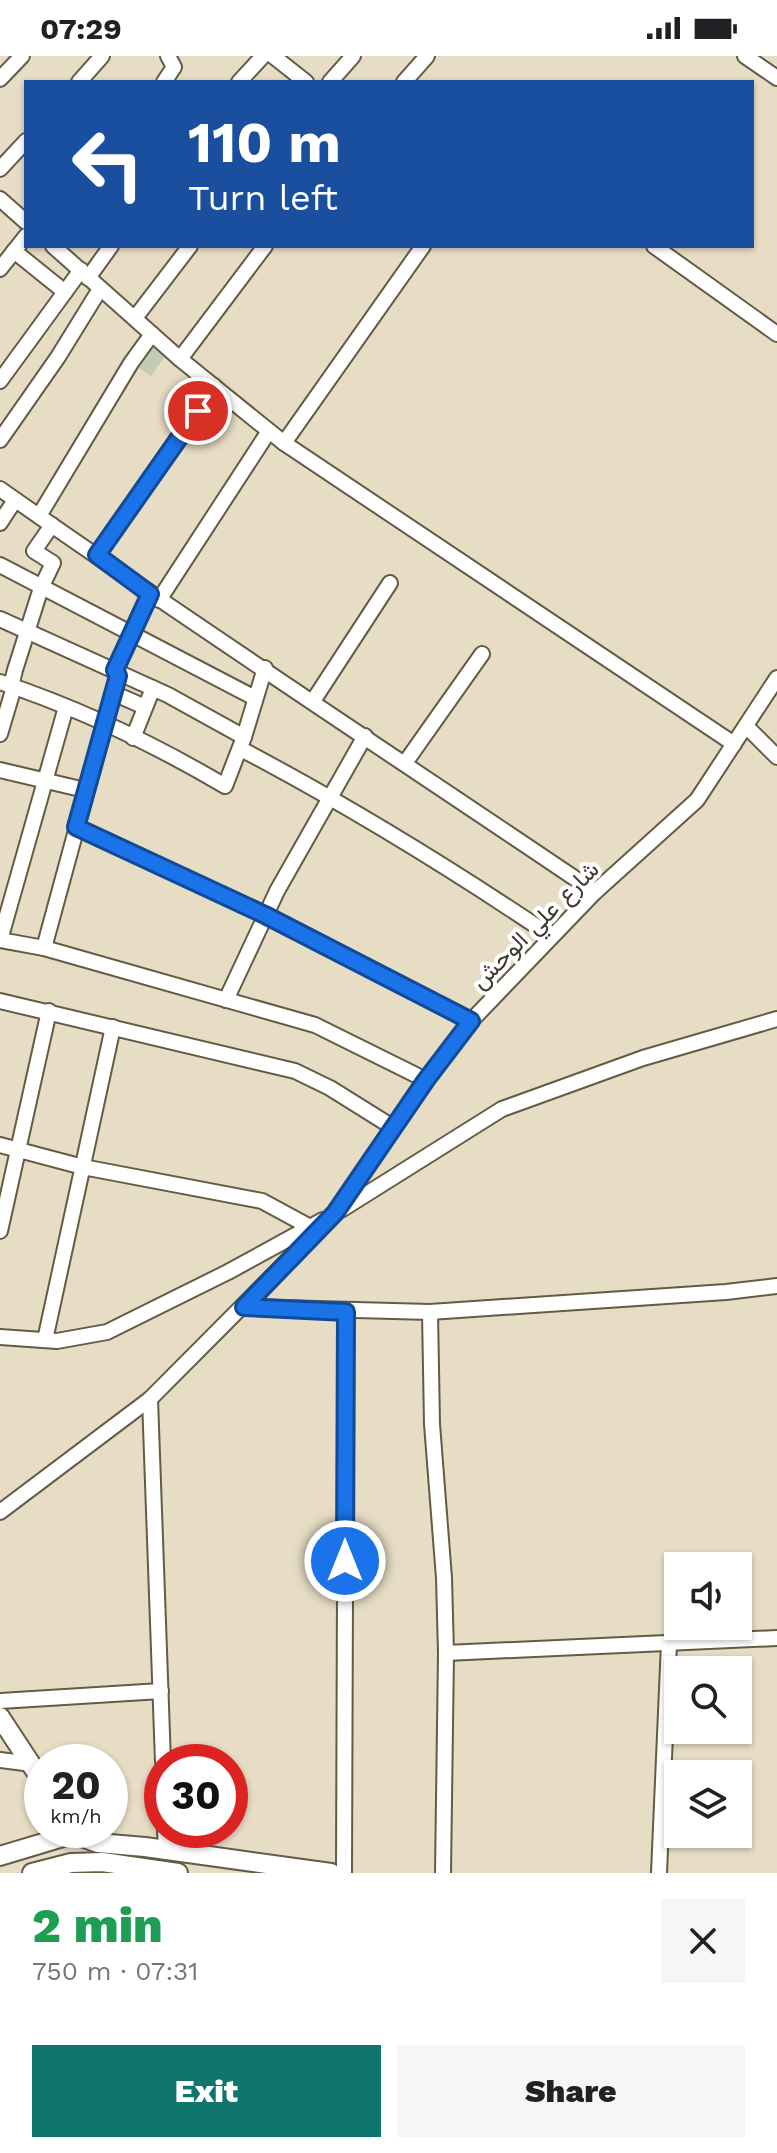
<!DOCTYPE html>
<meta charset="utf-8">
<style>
:root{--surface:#fff;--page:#f6f6f6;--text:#202124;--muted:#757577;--accent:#0f766e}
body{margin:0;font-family:"Work Sans",Vazirmatn,sans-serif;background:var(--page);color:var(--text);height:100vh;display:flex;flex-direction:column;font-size:30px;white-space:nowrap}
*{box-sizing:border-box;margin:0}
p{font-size:26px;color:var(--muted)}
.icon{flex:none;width:44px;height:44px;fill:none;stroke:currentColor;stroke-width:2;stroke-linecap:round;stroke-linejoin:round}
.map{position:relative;height:1817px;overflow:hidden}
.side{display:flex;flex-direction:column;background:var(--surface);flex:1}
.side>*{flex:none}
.hud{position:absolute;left:24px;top:24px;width:730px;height:168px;border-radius:0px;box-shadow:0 2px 6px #0004;background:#1a4fa0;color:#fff;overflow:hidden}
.buttons{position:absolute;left:664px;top:1496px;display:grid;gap:16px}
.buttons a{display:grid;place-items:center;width:88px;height:88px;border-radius:0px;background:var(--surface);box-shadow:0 2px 6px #0004;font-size:40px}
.speed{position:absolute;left:24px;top:1688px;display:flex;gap:16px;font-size:40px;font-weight:700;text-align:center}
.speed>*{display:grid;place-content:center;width:104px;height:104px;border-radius:50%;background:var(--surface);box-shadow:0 2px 6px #0004;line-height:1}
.speed small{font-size:20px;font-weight:400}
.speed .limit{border:12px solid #d22;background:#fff;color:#111}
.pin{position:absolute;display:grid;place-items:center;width:68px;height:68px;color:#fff;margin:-34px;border:4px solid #fff;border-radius:50%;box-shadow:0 2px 8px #0007}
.me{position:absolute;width:88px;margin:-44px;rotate:0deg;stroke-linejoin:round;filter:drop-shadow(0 0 6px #0008)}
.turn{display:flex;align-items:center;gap:28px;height:168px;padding:0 32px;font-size:36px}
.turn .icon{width:104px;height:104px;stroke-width:2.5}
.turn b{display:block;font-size:56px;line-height:68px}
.round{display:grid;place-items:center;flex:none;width:84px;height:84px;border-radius:0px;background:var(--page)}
.head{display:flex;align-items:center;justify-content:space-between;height:136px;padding:0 32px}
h1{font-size:48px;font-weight:800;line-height:60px;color:#1e9e55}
.cta{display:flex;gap:16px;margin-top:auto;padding:16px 32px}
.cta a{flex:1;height:92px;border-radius:0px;background:var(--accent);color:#fff;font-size:32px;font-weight:800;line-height:92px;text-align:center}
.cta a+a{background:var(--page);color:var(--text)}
.status{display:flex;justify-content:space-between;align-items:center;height:56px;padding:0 40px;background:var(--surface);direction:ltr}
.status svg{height:22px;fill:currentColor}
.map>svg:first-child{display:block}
.green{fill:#c2ccb2}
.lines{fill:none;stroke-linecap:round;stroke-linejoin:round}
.minor-casing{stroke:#645b46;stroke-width:18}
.major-casing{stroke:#645b46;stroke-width:22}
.minor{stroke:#fff;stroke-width:14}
.major{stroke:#fff;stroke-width:18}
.route-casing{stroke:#114b97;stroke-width:20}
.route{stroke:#1a73e8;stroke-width:14}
.labels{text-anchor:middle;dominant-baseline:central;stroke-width:8;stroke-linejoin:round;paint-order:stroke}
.street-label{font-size:24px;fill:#3e3a31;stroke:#fff}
</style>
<div class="status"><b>07:29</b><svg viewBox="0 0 49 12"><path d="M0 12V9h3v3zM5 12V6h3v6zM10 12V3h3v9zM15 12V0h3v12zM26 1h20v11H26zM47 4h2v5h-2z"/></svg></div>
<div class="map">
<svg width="777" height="1817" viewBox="0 0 777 1817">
<rect width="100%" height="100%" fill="#e7ddc5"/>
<polygon class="green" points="152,284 168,296 151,320 135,309"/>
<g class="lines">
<g class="minor-casing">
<g id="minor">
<polyline points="273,0 306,26"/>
<polyline points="745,0 777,22"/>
<polyline points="0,23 22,0"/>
<polyline points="79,26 102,0"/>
<polyline points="164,26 174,11 168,0"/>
<polyline points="239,26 263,0"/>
<polyline points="330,26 353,0"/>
<polyline points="404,26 427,0"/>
<polyline points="0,113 26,85"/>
<polyline points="0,143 26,166"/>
<polyline points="53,190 180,303 284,387 734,688"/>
<polyline points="654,190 777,278"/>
<polyline points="14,195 65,236"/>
<polyline points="0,213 26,180"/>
<polyline points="88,222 111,190"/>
<polyline points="135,262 190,190"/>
<polyline points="180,303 265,190"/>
<polyline points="0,325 81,214"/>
<polyline points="0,384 58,301 100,233"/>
<polyline points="284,387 423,190"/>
<path d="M0,433C196,571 397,702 595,836"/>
<polyline points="39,460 131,307 152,278"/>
<polyline points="0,467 15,444"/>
<polyline points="97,499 214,330"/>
<polyline points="0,509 255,642"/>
<polyline points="159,544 269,375"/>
<path d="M0,563L168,639L244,681L225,730C154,688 78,652 0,626"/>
<polyline points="113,637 145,651"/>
<polyline points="313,645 390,527"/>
<polyline points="746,670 777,701"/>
<polyline points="0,678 14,631 12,626 15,614 41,532 53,507 34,495 52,469"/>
<polyline points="244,681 265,612"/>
<polyline points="133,682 153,632"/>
<path d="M241,693C349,750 450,812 551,880"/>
<polyline points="405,707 482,598"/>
<polyline points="0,714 85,734"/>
<polyline points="76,771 265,859 471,965"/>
<polyline points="0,884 44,892 315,969 426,1024"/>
<polyline points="0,884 66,651"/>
<polyline points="44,892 118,620 115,614 150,538"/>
<polyline points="226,944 277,835 365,680"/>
<polyline points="0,945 295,1015 330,1032 394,1072"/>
<polyline points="0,1089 83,1111 262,1145 310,1171"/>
<polyline points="341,1154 502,1053 643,1002 777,963"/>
<polyline points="0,1175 49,955"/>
<polyline points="244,1251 430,1256 726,1236 777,1230"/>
<polyline points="430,1256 432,1368 444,1522 446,1597 443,1817"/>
<polyline points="0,1281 57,1285 107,1276 228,1216 323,1164"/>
<polyline points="45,1284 113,971"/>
<polyline points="150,1343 163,1706"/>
<polyline points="0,1456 150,1343 335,1157 426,1024 471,965 595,836 697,744 777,622"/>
<polyline points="446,1597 777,1582"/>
<polyline points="0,1645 161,1635"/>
<polyline points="0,1704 32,1708"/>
<polyline points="165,1774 166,1794"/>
<polyline points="344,1817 346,1256"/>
<polyline points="659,1817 669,1587"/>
</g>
</g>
<g class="major-casing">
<g id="major">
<polyline points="0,1661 42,1725"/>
<polyline points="0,1800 73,1778 98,1787 145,1791 331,1817"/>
<polyline points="32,1817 71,1807 102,1806 178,1817"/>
</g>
</g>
<use href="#minor" class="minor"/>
<use href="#major" class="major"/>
</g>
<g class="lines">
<g class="route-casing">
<polyline id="route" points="198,355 97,499 150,538 115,614 118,620 76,771 265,859 471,965 426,1024 335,1157 244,1251 346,1256 345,1505"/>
</g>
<use href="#route" class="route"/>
</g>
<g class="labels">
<g class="street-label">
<text transform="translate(535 869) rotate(-45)">شارع علي الوحش</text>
</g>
</g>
</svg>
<div class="buttons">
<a><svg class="icon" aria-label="sound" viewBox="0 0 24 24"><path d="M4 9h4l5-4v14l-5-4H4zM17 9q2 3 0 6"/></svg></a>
<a><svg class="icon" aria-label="search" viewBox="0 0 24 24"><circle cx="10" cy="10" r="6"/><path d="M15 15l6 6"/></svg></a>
<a><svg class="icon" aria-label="layers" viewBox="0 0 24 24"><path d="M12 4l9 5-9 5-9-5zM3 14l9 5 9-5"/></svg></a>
</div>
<div class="speed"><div>20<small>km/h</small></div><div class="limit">30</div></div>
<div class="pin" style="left:198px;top:355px;background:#d93025"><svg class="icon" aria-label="arrive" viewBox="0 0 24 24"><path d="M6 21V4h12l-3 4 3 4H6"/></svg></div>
<svg class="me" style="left:345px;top:1505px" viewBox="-20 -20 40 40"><circle r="17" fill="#1a73e8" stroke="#fff" stroke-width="3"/><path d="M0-11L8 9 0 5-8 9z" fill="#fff"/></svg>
<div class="hud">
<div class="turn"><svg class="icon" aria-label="left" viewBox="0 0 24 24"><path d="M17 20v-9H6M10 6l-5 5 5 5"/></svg><div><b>110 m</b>Turn left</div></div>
</div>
</div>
<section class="side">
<div class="head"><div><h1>2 min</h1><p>750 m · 07:31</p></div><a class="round"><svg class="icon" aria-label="close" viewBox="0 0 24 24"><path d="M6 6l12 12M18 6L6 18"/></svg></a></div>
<div class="cta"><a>Exit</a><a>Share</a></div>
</section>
